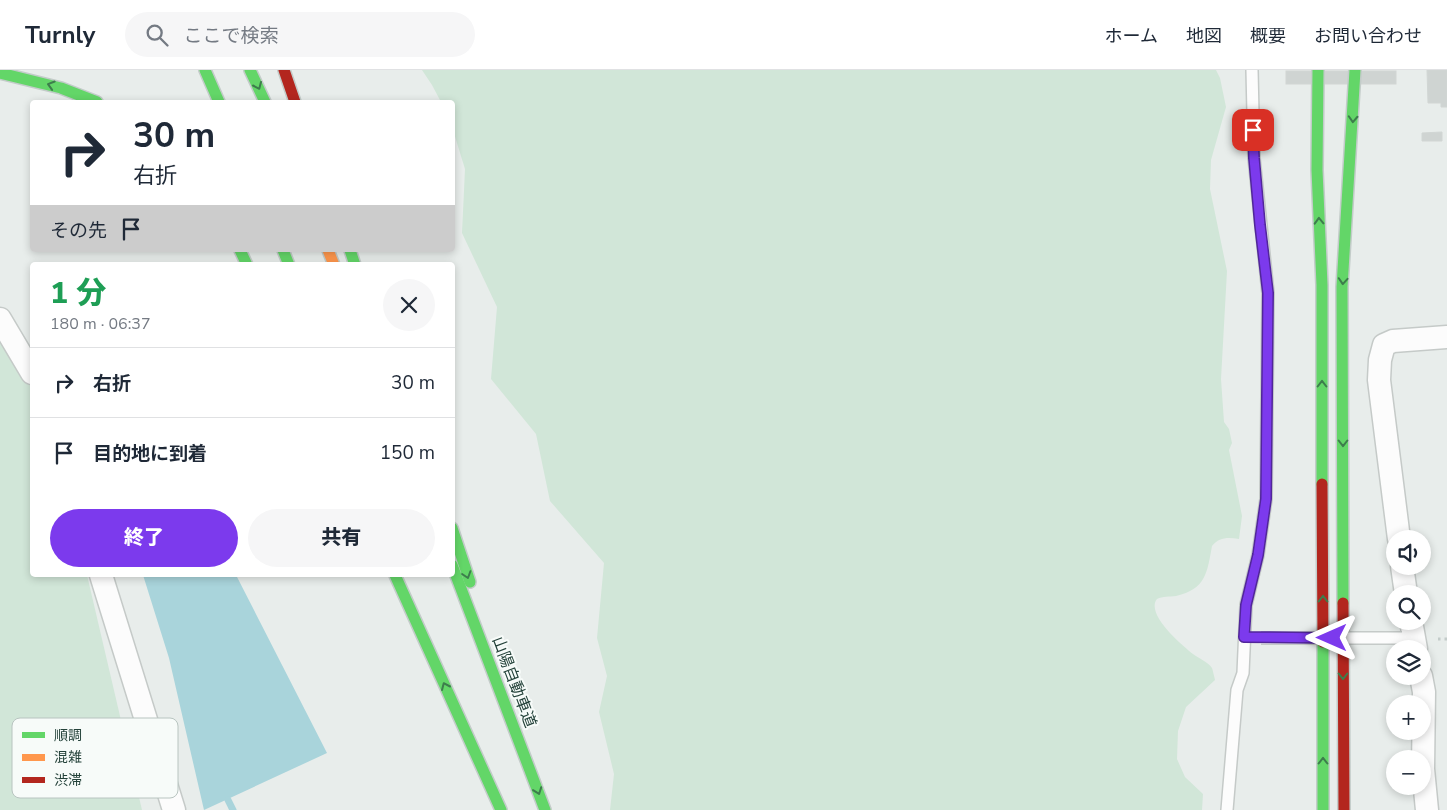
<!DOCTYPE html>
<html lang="ja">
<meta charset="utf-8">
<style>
:root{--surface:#fff;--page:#f6f6f7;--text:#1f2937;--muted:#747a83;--line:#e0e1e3;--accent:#7c3aed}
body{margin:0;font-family:"Nunito Sans","Noto Sans JP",sans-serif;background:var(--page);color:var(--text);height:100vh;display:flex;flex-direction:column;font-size:19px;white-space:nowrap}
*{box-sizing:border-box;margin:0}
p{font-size:16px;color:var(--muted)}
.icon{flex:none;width:28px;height:28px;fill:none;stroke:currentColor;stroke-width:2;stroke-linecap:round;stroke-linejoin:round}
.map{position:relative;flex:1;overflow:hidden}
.sheet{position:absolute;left:30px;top:192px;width:425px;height:315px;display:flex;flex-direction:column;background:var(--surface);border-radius:5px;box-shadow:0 2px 8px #0003}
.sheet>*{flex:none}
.banner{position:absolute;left:30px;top:30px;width:425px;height:152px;border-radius:5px;box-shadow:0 2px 8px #0003;background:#fff;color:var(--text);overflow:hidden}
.fabs{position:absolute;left:1386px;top:460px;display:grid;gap:10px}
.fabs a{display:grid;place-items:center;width:45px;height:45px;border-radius:50%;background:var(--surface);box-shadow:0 2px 8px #0003;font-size:25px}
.pin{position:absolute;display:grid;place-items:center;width:42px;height:42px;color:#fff;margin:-21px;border-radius:10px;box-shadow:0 2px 8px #0006}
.me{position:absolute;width:55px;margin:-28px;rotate:270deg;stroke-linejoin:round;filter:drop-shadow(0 0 4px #0008)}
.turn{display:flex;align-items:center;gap:18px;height:105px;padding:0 20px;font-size:22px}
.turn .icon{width:65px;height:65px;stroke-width:2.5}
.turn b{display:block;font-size:35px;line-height:42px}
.then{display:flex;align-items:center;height:48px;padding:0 20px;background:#0003;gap:10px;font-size:19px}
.round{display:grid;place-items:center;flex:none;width:52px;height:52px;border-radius:26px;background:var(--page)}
.overview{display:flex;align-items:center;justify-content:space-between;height:85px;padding:0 20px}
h1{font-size:30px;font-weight:800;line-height:38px;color:#1e9e55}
.primary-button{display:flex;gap:10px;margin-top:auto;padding:10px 20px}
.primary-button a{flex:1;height:58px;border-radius:30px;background:var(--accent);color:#fff;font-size:20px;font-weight:800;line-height:58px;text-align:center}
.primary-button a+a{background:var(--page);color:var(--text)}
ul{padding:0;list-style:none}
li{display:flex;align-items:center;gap:15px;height:70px;padding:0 20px;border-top:1px solid var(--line)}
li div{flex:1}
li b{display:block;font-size:19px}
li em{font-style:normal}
header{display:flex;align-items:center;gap:30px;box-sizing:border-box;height:70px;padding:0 25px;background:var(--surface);border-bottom:1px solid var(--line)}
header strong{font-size:24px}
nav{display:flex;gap:28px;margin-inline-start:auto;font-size:18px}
.search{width:350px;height:45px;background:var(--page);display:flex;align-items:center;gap:12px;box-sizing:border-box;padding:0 18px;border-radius:28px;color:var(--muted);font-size:19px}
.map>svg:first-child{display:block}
.green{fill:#d1e6d8}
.water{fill:#a9d4db}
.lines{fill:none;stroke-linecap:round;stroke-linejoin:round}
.stream{stroke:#a9d4db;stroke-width:7}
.building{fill:#cfd4d2;stroke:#d1d6d4}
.lane-casing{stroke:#c5cac8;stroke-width:14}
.street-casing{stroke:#c5cac8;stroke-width:25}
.fast-casing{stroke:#c3ccc9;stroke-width:14}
.slow-casing{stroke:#c3ccc9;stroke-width:14}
.jam-casing{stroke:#c3ccc9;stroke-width:14}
.path{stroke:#c3ccca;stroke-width:3;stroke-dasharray:2.5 4;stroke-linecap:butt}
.lane{stroke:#fcfcfc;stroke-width:11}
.street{stroke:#fcfcfc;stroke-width:22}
.fast{stroke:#63d668;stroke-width:11}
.slow{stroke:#ff974d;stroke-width:11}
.jam{stroke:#b3261e;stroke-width:11}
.lane-bridge-casing{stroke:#c5cac8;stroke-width:14;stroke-linecap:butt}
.lane-bridge{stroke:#fcfcfc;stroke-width:11}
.oneway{stroke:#3d7d4c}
.route-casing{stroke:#51269a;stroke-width:12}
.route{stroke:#7c3aed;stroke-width:9}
.labels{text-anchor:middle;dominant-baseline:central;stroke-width:4;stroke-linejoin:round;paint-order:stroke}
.street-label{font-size:16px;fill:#24423a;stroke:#f7fbf9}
.key{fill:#f7fbf9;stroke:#b8c4c0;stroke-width:1}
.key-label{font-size:14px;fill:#24423a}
</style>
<header>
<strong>Turnly</strong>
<div class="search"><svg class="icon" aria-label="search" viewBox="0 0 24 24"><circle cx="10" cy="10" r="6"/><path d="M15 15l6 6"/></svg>ここで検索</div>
<nav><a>ホーム</a><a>地図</a><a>概要</a><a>お問い合わせ</a></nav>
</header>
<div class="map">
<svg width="1447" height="740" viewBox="0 0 1447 740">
<rect width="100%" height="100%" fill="#e8edeb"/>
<g class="green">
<path d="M422,0H1216L1220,8L1226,37L1211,90L1210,119L1227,201L1221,309L1224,352L1229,359L1232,373L1229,380L1242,446L1239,469C1228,467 1219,467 1212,476C1207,503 1206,519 1176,526C1169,527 1163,526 1157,529C1145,544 1182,575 1193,584C1198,588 1208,592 1212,598C1213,601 1214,606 1215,610L1186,637L1178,661L1177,689L1185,707L1203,724L1202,740H610L614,704L599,642L607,606L597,568L604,493L550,431L536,364L491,309L497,237L462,163L465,99L453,60L452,32H441L432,15Z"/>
<polygon points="0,264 32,317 32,505 87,505 142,740 0,740"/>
</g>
<polygon class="water" points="143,505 236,505 327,683 204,740 169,588"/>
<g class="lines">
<polyline class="stream" points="228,730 233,740"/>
</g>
<g class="building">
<polygon points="1427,0 1447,0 1447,37 1441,37 1441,33 1428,33"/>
<rect x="1286" y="1" width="110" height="13"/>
<polygon points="1442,62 1442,71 1422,71 1422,63"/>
</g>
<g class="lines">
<g class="lane-casing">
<polyline id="lane" points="1227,740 1237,620 1243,603 1246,535 1258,485 1266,429 1268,223 1254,88 1252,0"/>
</g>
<g class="street-casing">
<g id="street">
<polyline points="0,249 32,303"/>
<polyline points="1399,469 1379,310 1380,290 1384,275 1393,271 1447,267"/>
<polyline points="1402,496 1406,524"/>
<polyline points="101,505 174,740"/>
<polyline points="1411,551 1416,579"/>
<polyline points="1421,606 1424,622 1423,699 1427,740"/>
</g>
</g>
<g class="fast-casing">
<g id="fast">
<polyline points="205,0 219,32"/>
<polyline points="250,0 265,32"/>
<polyline points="1318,0 1317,100 1322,215 1322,414"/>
<polyline points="0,3 61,18 97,32"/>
<polyline points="240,180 247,195"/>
<polyline points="283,180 289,195"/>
<polyline points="350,180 355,195"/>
<polyline points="452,458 470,512"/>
<polyline points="452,495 545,740"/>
<polyline points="395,505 501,740"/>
<polyline points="1343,533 1342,217 1355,0"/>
<polyline points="1323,572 1323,740"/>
</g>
</g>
<g class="slow-casing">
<polyline id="slow" points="328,180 334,195"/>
</g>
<g class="jam-casing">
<g id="jam">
<polyline points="284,0 295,32"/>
<polyline points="1322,414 1323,572"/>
<polyline points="1343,533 1344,740"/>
</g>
</g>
<polyline class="path" points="1438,569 1447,569"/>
<use href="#lane" class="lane"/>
<use href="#street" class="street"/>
<use href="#fast" class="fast"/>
<use href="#slow" class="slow"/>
<use href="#jam" class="jam"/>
<g class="lane-bridge-casing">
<polyline id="lane-bridge" points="1261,568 1402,568"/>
</g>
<use href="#lane-bridge" class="lane-bridge"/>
</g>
<defs><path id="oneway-chevron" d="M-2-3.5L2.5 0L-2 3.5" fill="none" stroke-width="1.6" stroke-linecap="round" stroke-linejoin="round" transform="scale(1.25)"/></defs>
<g class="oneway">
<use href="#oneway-chevron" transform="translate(51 15) rotate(-163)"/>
<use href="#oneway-chevron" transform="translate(258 16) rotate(66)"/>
<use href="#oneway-chevron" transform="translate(1353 49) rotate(93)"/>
<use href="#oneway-chevron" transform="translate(1319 151) rotate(-92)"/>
<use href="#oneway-chevron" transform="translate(1343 211) rotate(94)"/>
<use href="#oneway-chevron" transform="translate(1322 314) rotate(-90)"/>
<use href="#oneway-chevron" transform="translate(1343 373) rotate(90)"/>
<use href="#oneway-chevron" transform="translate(467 505) rotate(72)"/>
<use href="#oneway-chevron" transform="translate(1323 529) rotate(-90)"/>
<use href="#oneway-chevron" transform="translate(1343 606) rotate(90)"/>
<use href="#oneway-chevron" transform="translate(445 616) rotate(-114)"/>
<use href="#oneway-chevron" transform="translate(1323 691) rotate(-90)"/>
<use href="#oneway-chevron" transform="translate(538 721) rotate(70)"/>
</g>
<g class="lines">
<g class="route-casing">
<polyline id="route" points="1253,60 1254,88 1260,155 1268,223 1266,429 1258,485 1246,535 1244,567 1332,568"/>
</g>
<use href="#route" class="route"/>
</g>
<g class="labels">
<g class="street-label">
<text transform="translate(514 612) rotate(69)">山陽自動車道</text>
</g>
</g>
<rect x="12" y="648" width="166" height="80" rx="8" class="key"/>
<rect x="22" y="662" width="23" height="6" fill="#63d668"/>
<rect x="22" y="684" width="23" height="7" fill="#ff974d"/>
<rect x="22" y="707" width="23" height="6" fill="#b3261e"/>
<g class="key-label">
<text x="54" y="670">順調</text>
<text x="54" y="692">混雑</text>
<text x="54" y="715">渋滞</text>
</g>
</svg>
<div class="fabs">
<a><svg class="icon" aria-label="sound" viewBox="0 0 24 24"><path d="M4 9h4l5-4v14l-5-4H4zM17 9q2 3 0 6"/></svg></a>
<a><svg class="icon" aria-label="search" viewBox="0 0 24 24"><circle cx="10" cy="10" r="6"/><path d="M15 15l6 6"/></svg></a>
<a><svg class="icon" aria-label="layers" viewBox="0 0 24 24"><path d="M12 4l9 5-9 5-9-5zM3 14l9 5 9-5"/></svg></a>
<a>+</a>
<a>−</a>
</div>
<div class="pin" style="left:1253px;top:60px;background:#d93025"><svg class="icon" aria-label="arrive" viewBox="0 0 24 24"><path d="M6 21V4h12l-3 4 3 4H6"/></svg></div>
<svg class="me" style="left:1332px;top:568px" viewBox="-20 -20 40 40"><path d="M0-17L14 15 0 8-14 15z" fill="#7c3aed" stroke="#fff" stroke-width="4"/></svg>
<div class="banner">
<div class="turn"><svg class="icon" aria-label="right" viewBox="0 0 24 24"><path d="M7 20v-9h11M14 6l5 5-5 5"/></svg><div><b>30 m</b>右折</div></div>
<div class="then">その先<svg class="icon" aria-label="arrive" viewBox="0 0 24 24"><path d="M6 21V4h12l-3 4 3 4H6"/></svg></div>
</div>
<section class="sheet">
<div class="overview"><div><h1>1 分</h1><p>180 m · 06:37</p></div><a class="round"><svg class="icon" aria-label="close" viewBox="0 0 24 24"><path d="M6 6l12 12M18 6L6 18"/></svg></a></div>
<ul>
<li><svg class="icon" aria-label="right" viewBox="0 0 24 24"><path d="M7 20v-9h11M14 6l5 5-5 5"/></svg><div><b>右折</b></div><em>30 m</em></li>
<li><svg class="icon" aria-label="arrive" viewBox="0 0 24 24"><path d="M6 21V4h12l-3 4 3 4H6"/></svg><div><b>目的地に到着</b></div><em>150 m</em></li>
</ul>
<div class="primary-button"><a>終了</a><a>共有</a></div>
</section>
</div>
